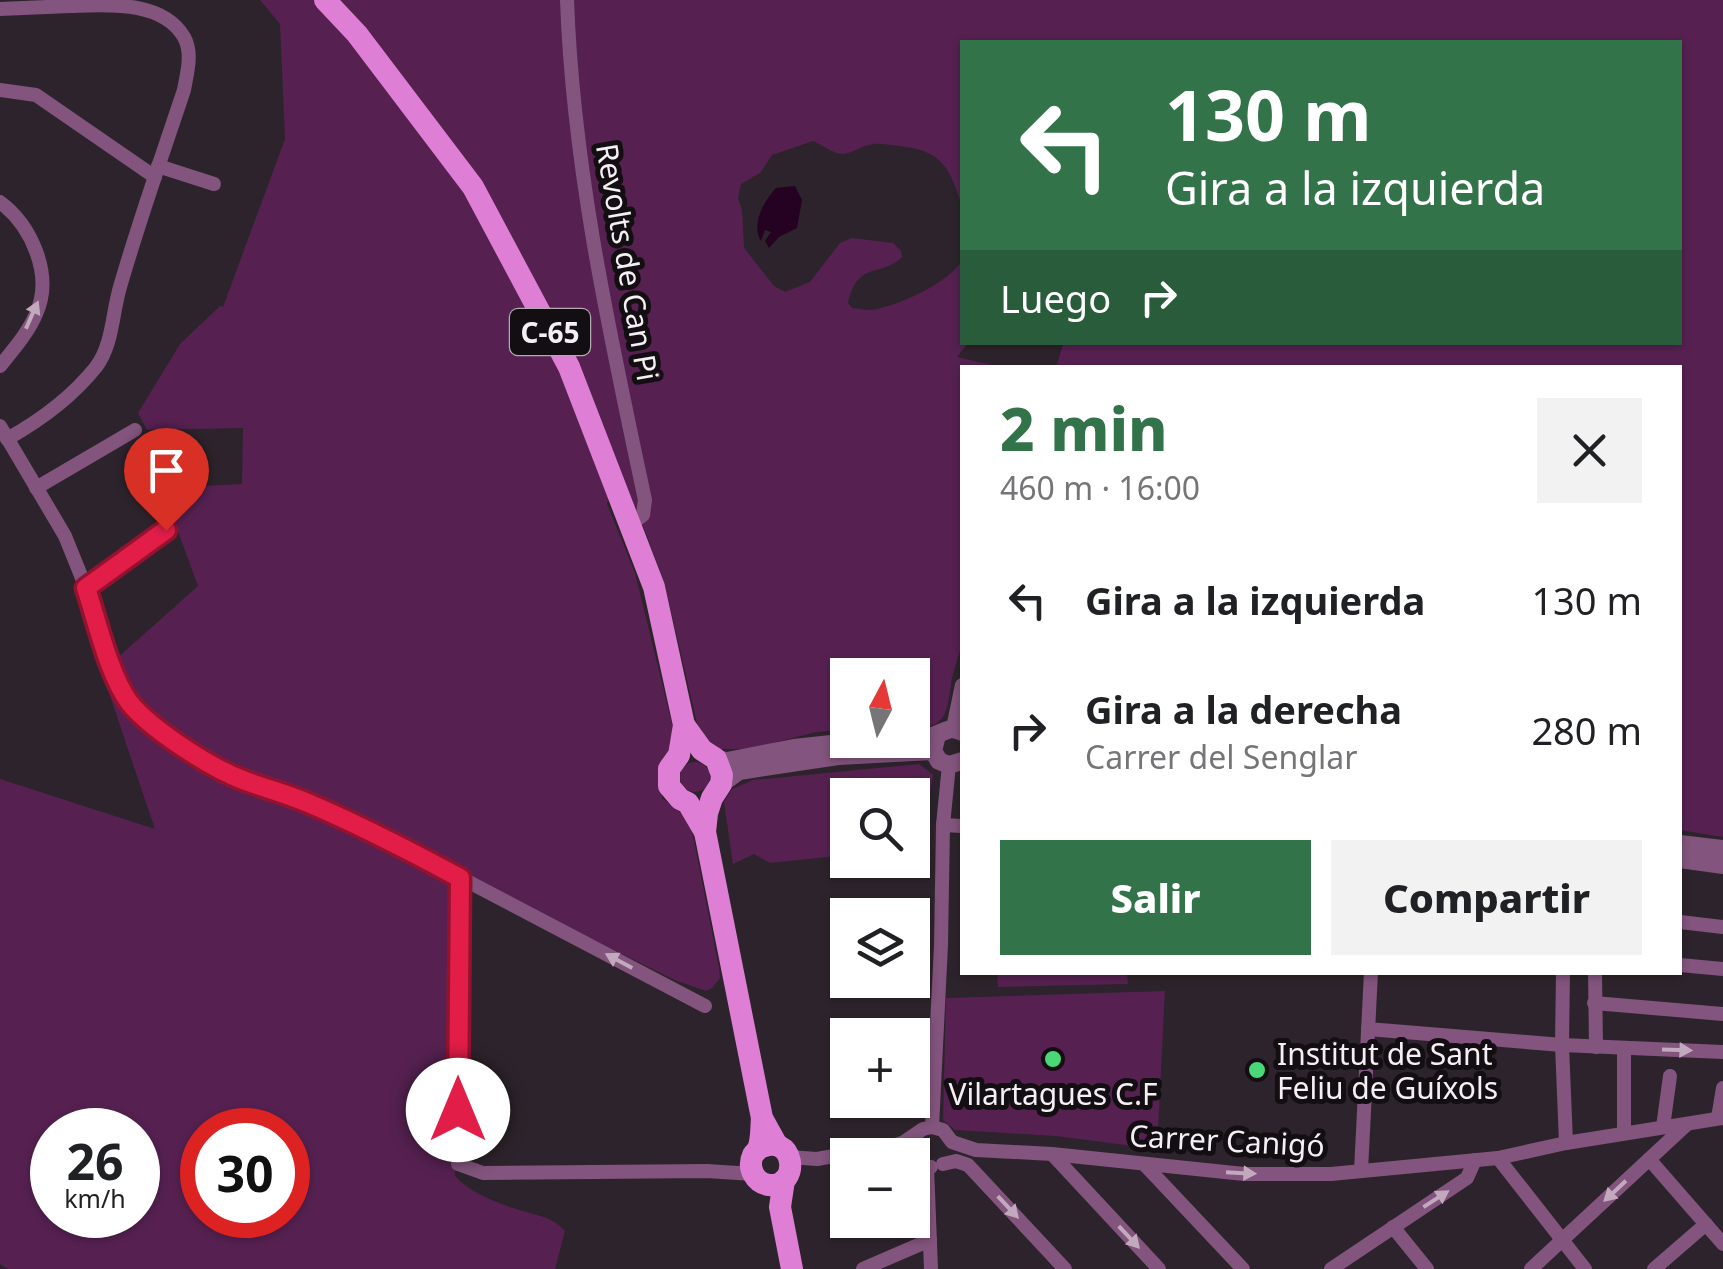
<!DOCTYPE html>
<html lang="es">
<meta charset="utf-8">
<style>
:root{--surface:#fff;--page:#f2f2f2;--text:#202124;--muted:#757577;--accent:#32734a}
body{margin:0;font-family:"Noto Sans",sans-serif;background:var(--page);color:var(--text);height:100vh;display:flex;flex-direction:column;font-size:38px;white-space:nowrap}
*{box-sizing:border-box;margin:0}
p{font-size:32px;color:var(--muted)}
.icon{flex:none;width:55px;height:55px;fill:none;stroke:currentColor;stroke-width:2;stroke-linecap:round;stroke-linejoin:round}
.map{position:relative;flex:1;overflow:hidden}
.panel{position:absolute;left:960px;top:365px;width:722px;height:610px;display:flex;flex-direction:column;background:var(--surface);border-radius:0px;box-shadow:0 2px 8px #0004}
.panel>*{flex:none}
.top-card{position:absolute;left:960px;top:40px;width:722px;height:305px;border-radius:0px;box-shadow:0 2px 8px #0004;background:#32734a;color:#fff;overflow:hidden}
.needle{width:65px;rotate:7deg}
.tools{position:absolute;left:830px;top:658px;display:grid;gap:20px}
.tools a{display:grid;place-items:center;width:100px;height:100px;border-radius:0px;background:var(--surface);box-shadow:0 2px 8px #0004;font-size:50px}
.speed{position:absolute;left:30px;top:1108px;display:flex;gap:20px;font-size:50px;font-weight:700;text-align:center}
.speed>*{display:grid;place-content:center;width:130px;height:130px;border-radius:50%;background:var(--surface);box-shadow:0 2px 8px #0004;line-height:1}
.speed small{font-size:25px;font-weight:400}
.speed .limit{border:15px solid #d22;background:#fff;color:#111}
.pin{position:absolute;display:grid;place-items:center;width:85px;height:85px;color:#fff;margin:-102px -42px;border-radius:50% 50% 50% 0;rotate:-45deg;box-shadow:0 0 10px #0007}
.pin .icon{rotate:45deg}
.me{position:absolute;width:110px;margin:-55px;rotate:0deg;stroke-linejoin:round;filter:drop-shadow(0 0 8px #0008)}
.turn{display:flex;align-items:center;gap:35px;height:210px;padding:0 40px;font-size:45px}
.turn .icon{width:130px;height:130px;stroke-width:2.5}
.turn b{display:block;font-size:70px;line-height:85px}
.then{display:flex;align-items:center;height:95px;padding:0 40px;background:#0003;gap:20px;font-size:38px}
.round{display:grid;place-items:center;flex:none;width:105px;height:105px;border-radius:0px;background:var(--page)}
.head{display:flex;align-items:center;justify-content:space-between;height:170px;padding:0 40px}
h1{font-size:60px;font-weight:800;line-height:75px;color:var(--accent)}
.action{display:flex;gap:20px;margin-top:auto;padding:20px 40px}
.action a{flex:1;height:115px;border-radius:0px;background:var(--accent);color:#fff;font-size:40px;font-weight:800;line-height:115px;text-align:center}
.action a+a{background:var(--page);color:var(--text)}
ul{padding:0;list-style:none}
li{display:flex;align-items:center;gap:30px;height:130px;padding:0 40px}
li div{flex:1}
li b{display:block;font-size:38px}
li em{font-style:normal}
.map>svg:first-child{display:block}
.green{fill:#562151;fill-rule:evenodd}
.water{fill:#250222}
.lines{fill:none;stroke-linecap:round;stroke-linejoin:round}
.minor{stroke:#83547d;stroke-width:14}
.tertiary{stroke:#83547d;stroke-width:18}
.primary{stroke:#de7ed5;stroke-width:22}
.oneway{fill:#c2a9be}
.route-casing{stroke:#92132f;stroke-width:25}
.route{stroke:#e11d48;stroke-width:18}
.poi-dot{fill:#49d778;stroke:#130e12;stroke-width:4}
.labels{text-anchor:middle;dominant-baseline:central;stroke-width:10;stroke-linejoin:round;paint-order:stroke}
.shield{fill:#130e12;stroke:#b1abb0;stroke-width:2.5}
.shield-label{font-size:28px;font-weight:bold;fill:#f5eef4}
.street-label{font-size:30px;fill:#f5eef4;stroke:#130e12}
.poi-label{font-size:30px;fill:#f5eef4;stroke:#130e12;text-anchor:start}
</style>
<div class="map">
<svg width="1723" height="1269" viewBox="0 0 1723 1269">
<rect width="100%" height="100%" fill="#2d232c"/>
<g class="green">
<path d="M260,0H1723V837L1680,830V368L1056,367L1064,342H1680V42H962V206C951,173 945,152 906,147C896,146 884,143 874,144C863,145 853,153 843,154C833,154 823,145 813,141L772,155L760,173L741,184L738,198L742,210L744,248L774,286L785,292L810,282L840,243L852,238L893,243L901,251L902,257C880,278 858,260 848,303L852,308C861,309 869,311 877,309C902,304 950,282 962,260V342L968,343L957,357L1001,367L962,368V643C959,656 953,671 951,684C947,713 946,728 913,728L912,675H848L847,730L816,732L749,749H720L703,738L697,723L665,585L646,533L617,469L607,504L635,573L677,744L661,766L662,798L690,820L719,968L720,978L712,988L706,991L677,981L571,929L196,755L136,706L115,660L198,586L162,488L242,484L243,428L147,430L138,413L180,344L220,306L223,307L285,139L280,24Z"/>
<path d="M101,669L121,706L146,730L203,770L346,828L445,881L453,894L455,1176C469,1192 493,1201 513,1208C532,1215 551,1215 565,1231L555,1269H8L0,1264V779L155,829ZM52,1130H138V1215H52ZM202,1130H288V1215H202Z"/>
<circle cx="695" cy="777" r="15"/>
<polygon points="919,764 933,775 922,846 913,850 912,795 848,795 847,855 770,863 754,854 733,864 724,802 732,789 753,780"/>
<polygon points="997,973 1127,973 1128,984 998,987"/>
<polygon points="1165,991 1157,1149 1056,1136 955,1130 943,1120 946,998"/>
</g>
<path class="water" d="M795,186L802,200L797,228L779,237L769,248L765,241L771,232L765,230L761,241C751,225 763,202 776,188Z"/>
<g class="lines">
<g class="minor">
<path d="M567,0C573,169 610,335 645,500L643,515L630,525"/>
<path d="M0,9C23,8 47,7 70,6C108,5 162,0 184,37C193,53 187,73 184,90C162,156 139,221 120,287C112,314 113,344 96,367C72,397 41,420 7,439"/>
<polyline points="0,90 36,95 155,177"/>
<polyline points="158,166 214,184"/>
<path d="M0,202C31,225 54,275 36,314C28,333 13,350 0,366"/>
<polyline points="0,426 65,536 86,588 116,678 130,704 162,732 202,760 240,779 304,801 381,836 705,1006"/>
<polyline points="36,488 135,430"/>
<polyline points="86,588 166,530"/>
<polyline points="953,728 962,685"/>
<polyline points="943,825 962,826"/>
<polyline points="459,877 458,1164 483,1173 707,1171 753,1174"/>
<polyline points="1680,922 1723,927"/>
<polyline points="1680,965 1723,969"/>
<polyline points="1563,972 1562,1045 1566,1143"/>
<polyline points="1595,972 1596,1047"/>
<polyline points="1594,1003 1723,1014"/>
<polyline points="1368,1029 1562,1045 1723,1052"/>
<polyline points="1624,1048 1624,1133"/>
<polyline points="1718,1118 1723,1088"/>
<polyline points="932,1127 941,945 943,825 949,765"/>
<polyline points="1663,1127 1670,1076"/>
<path d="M915,1135C908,1151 914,1165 931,1167"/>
<polyline points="1052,1154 1159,1269"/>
<polyline points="789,1157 817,1159 896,1145 904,1142 923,1129 932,1127 943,1130 952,1142 976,1150 1052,1154 1244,1174 1331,1174 1498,1158 1566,1143 1723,1118"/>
<polyline points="1498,1158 1585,1269"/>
<polyline points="1649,1159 1723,1244"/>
<polyline points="943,1164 956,1161 968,1165 1065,1269"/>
<polyline points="1144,1164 1243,1269"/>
<polyline points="927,1167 931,1269"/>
<polyline points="1361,1171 1371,972"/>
<polyline points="1393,1227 1427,1269"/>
<polyline points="863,1269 930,1240"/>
<polyline points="1331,1269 1467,1178 1475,1160"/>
<polyline points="1531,1269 1686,1125"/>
<polyline points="1654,1269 1706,1224"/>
</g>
<g class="tertiary">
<polyline points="937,735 933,751 939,761 949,765 962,761"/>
<path d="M912,739C919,738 929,738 935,735C947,731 950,726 962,732"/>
<polyline points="716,759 727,761 794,748 859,741 899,740"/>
<polyline points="721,784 739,771 838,756 933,751"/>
<polyline points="1680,844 1723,849"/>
<polyline points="1680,859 1723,865"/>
</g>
<g class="primary">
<polyline points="325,0 357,34 473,187 569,367 654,587 684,725 679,755 669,769 669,786 680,799 688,803 705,832"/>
<polyline points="684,725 702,750 716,759 722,775 721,784 712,798 707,813 705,832 762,1118 777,1145"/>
<path d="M758,1149C795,1129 802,1188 769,1185C755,1183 747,1168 753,1155C754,1153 757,1151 758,1149C762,1140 761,1127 762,1118"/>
<polyline points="784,1180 780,1207 792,1269"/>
</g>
</g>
<defs><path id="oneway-solid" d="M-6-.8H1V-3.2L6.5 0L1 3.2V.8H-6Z" transform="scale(2.5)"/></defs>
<g class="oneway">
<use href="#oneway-solid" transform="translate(32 315) rotate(-66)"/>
<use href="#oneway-solid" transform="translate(619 961) rotate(-152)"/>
<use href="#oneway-solid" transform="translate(1677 1050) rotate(2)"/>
<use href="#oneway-solid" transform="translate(1241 1173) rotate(3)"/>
<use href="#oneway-solid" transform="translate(1615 1191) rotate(137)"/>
<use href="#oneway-solid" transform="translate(1436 1199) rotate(-33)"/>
<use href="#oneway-solid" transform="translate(1008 1207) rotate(47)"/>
<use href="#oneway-solid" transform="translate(1129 1237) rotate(47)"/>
</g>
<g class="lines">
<g class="route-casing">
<path id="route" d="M166,530L86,588C97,621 109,675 129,702C150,729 211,768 243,780C264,788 287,794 308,803C360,825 410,851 460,878L458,1110"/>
</g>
<use href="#route" class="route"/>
</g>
<g class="poi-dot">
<circle cx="1053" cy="1059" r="10"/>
<circle cx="1257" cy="1070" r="10"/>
</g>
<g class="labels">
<rect class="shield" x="510" y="309" width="80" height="46" rx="8"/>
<g class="shield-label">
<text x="550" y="332">C-65</text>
</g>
<g class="street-label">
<text transform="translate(628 262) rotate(80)">Revolts de Can Pi</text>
<text transform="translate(1227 1140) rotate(3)">Carrer Canigó</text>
</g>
<g class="poi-label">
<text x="1277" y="1053">Institut de Sant<tspan x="1277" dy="34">Feliu de Guíxols</tspan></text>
<text x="1053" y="1093" text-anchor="middle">Vilartagues C.F</text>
</g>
</g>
</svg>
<div class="tools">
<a><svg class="needle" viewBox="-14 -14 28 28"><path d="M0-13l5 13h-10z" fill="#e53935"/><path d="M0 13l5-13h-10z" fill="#757577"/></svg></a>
<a><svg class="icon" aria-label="search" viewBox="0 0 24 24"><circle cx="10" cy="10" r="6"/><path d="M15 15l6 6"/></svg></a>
<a><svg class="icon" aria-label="layers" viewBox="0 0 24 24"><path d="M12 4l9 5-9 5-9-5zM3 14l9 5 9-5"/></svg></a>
<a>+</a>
<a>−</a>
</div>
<div class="speed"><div>26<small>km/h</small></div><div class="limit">30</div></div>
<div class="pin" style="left:166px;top:530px;background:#d93025"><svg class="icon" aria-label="arrive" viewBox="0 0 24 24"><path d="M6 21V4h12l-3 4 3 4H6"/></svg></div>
<svg class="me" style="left:458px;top:1110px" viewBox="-20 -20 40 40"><circle r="19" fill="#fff"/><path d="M0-13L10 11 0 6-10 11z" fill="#e11d48"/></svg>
<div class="top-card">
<div class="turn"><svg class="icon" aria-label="left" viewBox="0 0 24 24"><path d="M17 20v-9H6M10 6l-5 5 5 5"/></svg><div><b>130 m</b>Gira a la izquierda</div></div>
<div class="then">Luego<svg class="icon" aria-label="right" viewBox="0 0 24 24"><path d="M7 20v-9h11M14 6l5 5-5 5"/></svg></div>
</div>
<section class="panel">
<div class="head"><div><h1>2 min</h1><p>460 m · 16:00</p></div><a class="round"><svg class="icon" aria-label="close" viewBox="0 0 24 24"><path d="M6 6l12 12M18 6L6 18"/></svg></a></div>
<ul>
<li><svg class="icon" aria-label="left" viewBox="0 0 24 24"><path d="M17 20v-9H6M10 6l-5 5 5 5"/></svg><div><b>Gira a la izquierda</b></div><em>130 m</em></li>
<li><svg class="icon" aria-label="right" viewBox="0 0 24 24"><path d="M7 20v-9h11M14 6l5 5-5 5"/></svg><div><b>Gira a la derecha</b><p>Carrer del Senglar</p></div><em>280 m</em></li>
</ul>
<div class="action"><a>Salir</a><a>Compartir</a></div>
</section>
</div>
